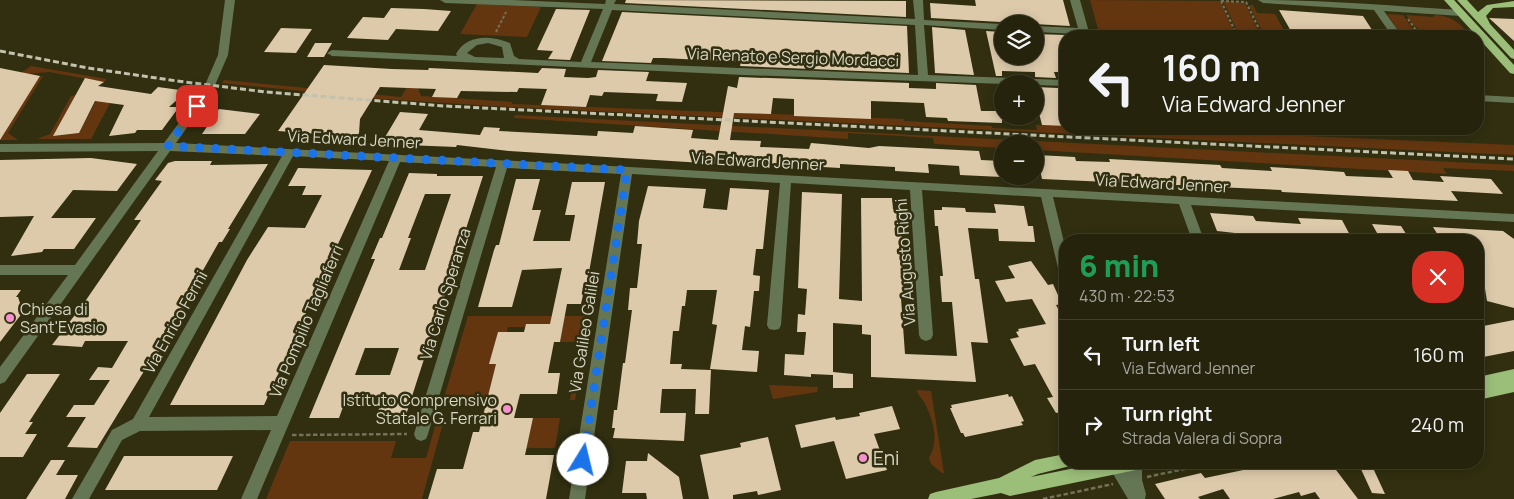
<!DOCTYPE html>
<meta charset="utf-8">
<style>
:root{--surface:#25230c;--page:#312f1a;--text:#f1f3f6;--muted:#a3a49d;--line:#42402d}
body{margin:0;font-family:Manrope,sans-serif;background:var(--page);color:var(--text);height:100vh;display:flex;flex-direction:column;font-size:19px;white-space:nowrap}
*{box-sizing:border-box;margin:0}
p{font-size:16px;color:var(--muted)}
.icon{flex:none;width:28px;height:28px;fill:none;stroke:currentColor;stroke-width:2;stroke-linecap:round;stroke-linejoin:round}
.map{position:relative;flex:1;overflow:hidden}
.sheet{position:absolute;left:1059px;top:234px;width:425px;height:235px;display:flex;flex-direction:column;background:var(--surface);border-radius:20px;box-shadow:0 2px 12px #0003,0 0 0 1px var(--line)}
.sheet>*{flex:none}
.guide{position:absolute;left:1059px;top:30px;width:425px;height:105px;border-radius:20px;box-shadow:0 2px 12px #0003,0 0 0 1px var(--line);background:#25230c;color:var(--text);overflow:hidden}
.buttons{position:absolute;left:994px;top:15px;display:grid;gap:10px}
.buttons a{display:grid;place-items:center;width:50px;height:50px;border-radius:50%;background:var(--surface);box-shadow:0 2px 12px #0003,0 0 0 1px var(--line);font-size:25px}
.pin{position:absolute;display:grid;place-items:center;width:42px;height:42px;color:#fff;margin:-21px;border-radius:10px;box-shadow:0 2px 8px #0006}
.me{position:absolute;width:55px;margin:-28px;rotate:9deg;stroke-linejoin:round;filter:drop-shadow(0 0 4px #0008)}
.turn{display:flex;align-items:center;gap:18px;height:105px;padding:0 20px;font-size:22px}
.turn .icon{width:65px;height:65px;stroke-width:2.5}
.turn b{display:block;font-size:35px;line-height:42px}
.round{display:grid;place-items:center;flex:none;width:52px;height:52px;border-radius:20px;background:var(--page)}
.headline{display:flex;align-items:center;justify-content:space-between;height:85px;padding:0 20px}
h1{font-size:30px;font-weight:800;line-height:38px;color:#1e9e55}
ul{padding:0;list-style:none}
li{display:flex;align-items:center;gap:15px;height:70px;padding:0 20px;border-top:1px solid var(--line)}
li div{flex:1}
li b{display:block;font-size:19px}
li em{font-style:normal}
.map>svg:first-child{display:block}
.green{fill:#633610}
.building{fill:#ddcaab;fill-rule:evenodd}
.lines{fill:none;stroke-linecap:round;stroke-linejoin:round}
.path-far1{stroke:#747259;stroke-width:2;stroke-dasharray:3 2;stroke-linecap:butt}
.path{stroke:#747259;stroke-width:2.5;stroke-dasharray:4.5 2.5;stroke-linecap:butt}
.minor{fill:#657655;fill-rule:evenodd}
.major{fill:#9bbe79;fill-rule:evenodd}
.rail{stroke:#c2c2ae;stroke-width:3;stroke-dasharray:6 3;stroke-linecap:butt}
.route{stroke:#1a73e8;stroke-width:9;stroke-dasharray:0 16.2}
.poi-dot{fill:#f690cf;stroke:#312f10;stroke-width:2}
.labels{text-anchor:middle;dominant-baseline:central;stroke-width:5;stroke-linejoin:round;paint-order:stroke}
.street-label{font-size:16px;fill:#d6d6c4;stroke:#312f10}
.poi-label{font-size:16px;fill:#d6d6c4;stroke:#312f10;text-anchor:start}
.near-poi-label{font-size:19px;fill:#d6d6c4;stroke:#312f10;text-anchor:start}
</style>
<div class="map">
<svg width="1514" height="499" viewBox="0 0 1514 499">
<rect width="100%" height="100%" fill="#312f10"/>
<g class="green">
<polygon points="1090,0 1220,1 1236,36 1114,36 1104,33 1103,30 1098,29"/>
<polygon points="1223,1 1245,3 1260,34 1238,33"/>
<polygon points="477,4 541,7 527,37 460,34"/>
<polygon points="1249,5 1253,5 1257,13 1275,14 1287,36 1264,35"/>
<polygon points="1387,14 1403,15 1418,36 1402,36"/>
<path d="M1406,15L1433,17L1435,15C1453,16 1460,24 1471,36H1422L1419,33H1428L1415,27Z"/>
<polygon points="31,66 107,79 104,82 49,72 18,75"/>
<polygon points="43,76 8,133 18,140 0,140 0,134 39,77"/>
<polygon points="224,80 401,97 407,87 418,88 421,96 512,102 512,104 904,119 904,121 992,126 992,128 1037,130 1036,125 1065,126 1065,129 1138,129 1514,145 1514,155 510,107 381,99 222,83"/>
<polygon points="76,95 54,136 79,133 96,101 117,97 110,103 91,139 37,139 50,134 71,96"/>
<polygon points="515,115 1514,165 1514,171 1443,168 1447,174 1035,150 1035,144 1002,144 1002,148 934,144 933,138 848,133 848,139 801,136 514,118"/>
<polygon points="468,316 590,316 575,400 570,400 580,342 560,342 563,324 526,324 525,327 508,327 507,332 498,332 490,364 510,364 509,368 495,368 487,401 443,401"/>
<polygon points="769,385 818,387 817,392 773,399"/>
<path d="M917,390L931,391L944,473H942L931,464L929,458C939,441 934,421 925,404C923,399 918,396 917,390Z"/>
<polygon points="533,418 560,418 555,448 526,448"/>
<polygon points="436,423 443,423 422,499 266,499 290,441 396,441 391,458 426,458"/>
</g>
<g class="building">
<polygon points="626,0 906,1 906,17 625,3"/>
<polygon points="975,0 1063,0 1070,26 931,18 930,3 976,6"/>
<polygon points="391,8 424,9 451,11 438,31 396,29 388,40 347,38 363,17 384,18"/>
<polygon points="556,9 590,10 570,60 548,59 553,51 537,50"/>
<polygon points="1279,10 1363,16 1376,36 1292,33"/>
<polygon points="622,12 907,26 909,73 740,66 741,62 663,58 653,58 651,63 602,61"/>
<polygon points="1489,18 1514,19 1514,41 1501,29"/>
<polygon points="932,27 965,30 974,75 935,73"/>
<polygon points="281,28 312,29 296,53 264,52"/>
<polygon points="986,31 1002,32 1002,57 1035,58 1035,34 1065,35 1065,72 1054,72 1056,78 1035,77 1035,72 1002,71 1002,76 996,76"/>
<polygon points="315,43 332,43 324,57 307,57"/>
<polygon points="324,65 392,69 428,70 429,68 538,73 542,68 566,69 564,77 588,78 596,77 598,70 649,72 646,81 687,83 682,102 656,101 658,94 604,92 602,96 590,95 586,107 541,105 547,89 519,88 517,92 461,91 457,98 432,97 436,89 380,87 360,119 359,133 355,139 346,139 345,136 278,131"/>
<polygon points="0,68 40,76 0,140"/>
<polygon points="739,77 909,83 909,88 936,89 936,83 976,85 981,111 1002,111 1002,123 948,121 947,118 926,117 924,103 871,101 871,119 794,116 794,99 773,98 771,114 734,113 730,140 761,141 760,147 809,149 811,143 869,148 879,146 979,151 981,160 1002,161 1002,177 960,175 959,166 928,164 929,173 895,171 895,167 840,164 840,168 752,163 736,165 509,151 457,145 456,147 381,144 400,112 428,114 419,130 480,135 484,127 500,128 499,131 597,136 598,131 633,133 635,126 693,130 691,138 718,140 728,86 737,88"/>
<polygon points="85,78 104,82 98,86 151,94 158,87 187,91 169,107 179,107 162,130 137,130 135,133 109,136 124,105 95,101 79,133 53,136"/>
<polygon points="1035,87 1058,88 1065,111 1065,126 1042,125 1035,97"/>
<polygon points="219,109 260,114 245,134 202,134"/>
<polygon points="1037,155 1075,157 1076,161 1110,162 1109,159 1220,165 1222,168 1272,171 1270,167 1303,169 1344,172 1346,176 1393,178 1388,170 1408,171 1413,180 1444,182 1440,176 1491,179 1503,194 1451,191 1458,201 1282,192 1281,190 1042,179"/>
<polygon points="91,158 137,164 117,191 73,190 51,218 96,218 74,249 44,249 42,252 11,256 34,216 0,217 0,160"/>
<polygon points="175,161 212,161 210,165 268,164 228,229 230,229 222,242 219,242 202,272 205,272 182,312 179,312 159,346 162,346 152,363 149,363 97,448 67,447 86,417 66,417 74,405 94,405 110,380 89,380 98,367 112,368 128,341 85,341 82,347 52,345 84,303 141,220 134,220 162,181 155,180 168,163"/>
<polygon points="298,168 372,170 264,405 170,405 247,260 268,227 305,228 322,195 302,195 306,186 288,186"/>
<path d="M409,173L437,174V176H483L405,418H376L383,396H347L339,418H309L375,259H371L380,238H382ZM425,194H451L425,270H399L411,238H408ZM365,348H399L390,375H355Z"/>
<polygon points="516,179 540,179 532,210 541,210 533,241 570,241 575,215 565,215 572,182 605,182 585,295 583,295 581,304 567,304 560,342 554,342 548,373 560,373 557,394 520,394 514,418 533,418 525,455 554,455 546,499 428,499 437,469 463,469 473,432 479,432 496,364 489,364 498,332 524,332 526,324 550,324 562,268 522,270 512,307 478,307 494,250 496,245 499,245"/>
<polygon points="648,186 706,189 703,208 727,210 730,188 769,190 763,249 756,249 753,275 760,276 759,291 754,291 750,327 745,326 742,350 759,351 757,372 710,369 717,325 712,324 717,290 687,290 685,306 682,306 679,331 673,331 670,364 682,364 681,369 711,370 709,414 695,414 696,389 662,389 660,413 686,413 684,441 613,438 615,428 612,428 614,410 617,410 623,363 625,363 632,310 628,310 630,288 637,288 642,244 637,244 639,221"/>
<polygon points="802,192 842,194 839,299 862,301 861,198 892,198 893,209 901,210 904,298 901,298 905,354 957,356 952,302 942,302 940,276 943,276 938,226 935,226 934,210 942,210 942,207 965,208 966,212 996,213 994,204 1024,206 1028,226 1033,226 1035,242 999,241 998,229 968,228 975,279 979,279 988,343 971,342 976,382 871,377 871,335 862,334 862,325 833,323 833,372 853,374 853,388 833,388 833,375 811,374 811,377 784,375 785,354 804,355 806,332 797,332 798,314 805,315 807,289 798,288"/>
<polygon points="1210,213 1253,216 1256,221 1301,224 1298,218 1342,220 1352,239 1265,240 1264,238 1236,237 1235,233 1217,231"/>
<polygon points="1372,224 1401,226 1410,240 1381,240"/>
<polygon points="1433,227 1503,231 1514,239 1514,308 1487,301 1479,251 1478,250 1478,240 1441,240"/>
<polygon points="1031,261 1048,285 1053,284 1062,304 1056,305 1065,321 1065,419 1061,412 1056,413 1047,398 1053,397 1035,364 1024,366 1010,339 1019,337 1016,332 1019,331 1018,329 1046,324 1032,299 1006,302 995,281 1015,278 1008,266"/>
<polygon points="0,290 21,290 16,297 18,297 23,312 0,342"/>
<polygon points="1514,320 1514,351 1478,358 1478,327"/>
<polygon points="27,374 60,374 29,422 33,422 25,434 37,434 23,457 0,457 0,413"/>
<polygon points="1008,394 1009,397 1012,396 1024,421 1021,422 1023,425 965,437 963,433 961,433 950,408 952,408 951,405"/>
<polygon points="892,406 900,429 874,434 887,470 846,479 834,441 801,448 795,425 835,417 836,420 860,416 859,413"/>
<polygon points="768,437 781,490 758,495 757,491 733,495 733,499 709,499 700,455 741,447 740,443"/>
<polygon points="648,453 679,477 683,499 647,499 646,493 622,493 626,461 647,461"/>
<polygon points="124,456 233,456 217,490 105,490"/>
<polygon points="51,460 65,460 56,475 78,475 65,499 26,499"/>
<polygon points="1282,462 1330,462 1358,499 1320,499 1315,492 1301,496 1299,492 1273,499 1230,499 1223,489 1198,497 1200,499 1165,499 1155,484 1201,473 1205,478"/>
<polygon points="1360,467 1373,468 1385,494 1372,493"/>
</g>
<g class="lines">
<g class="path-far1">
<polygon points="1221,1 1246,2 1262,35 1236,33"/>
<polyline points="1408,19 1420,36"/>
<polyline points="496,32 506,12"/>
<polyline points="1096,34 1109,36"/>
<polyline points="1262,35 1279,36"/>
</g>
<g class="path">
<polyline points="292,435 407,434"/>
<polyline points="1147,477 1217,462"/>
<polyline points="1043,499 1113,484"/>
</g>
<g class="minor">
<path d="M225,0H235L228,55L212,92L176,143L1514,214V222L1191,205L1204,240H1192L1179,204L1053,197L1065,246V277L1060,275L1059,272L1041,197L922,190L933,335L931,339L926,341L921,339L919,335L910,190L791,183L781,325L779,329L774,330L769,329L767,325L780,183L632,174L585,499H569L621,174L507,168L428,434L426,439L421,441L416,439L414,434L496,167L400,162L257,499H241L271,430L140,431L122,440L89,499H72L112,430L133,419L282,156L170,151L5,382L0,384V367L68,275H0V265H75L158,151L0,152V144L164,143L202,92L218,55ZM293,156L389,161L277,416L149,417Z"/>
<path d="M440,0H512L605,4L606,0H616L614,4L915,19L913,0H923L924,20L1002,24V30L924,25L928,75L1065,80V86L744,75L332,56L327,53L332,50L457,56L456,54C466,34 492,35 510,43L514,56L519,59L581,62L603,9L445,3ZM612,10L915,25L918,75L591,62ZM488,43L502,47L504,58L475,57L467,53L477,45Z"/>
<polygon points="1070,0 1080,0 1090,36 1080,36 1080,34 1035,32 1035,26 1078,28"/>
<path d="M1258,0C1326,0 1393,6 1461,10L1466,13L1461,16L1384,11L1402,36H1392L1374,10L1263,3Z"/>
<polygon points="1478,95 1514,97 1514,103 1478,101"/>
<polygon points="1111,462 1123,462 1127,469 1128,462 1142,462 1142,480 1146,494 1145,499 1128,499 1109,467"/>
</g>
<g class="major">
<polygon points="1444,0 1454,0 1514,65 1514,74 1510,73"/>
<polygon points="1457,0 1467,0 1478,12 1487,5 1514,1 1514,7 1493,8 1486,16 1490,24 1514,50 1514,59 1511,58"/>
<polygon points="1514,369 1514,392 1478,400 1478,377"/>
<polygon points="1065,454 1065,462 1072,462 1070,466 1038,474 1031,477 1104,462 1148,462 1146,467 1141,469 1010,496 1001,493 971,499 928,499 930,494 936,492 999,478 1035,460"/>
</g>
<polyline class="rail" points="0,51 88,68 177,81 266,92 444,106 1514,159"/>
</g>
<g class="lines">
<polyline class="route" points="197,106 168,146 627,170 583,460"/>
</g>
<g class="poi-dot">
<circle cx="10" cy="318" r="5"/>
<circle cx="507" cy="409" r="5"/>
<circle cx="863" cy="458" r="5"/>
</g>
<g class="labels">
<g class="street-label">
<text transform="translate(793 57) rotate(2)">Via Renato e Sergio Mordacci</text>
<text transform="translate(354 139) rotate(3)">Via Edward Jenner</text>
<text transform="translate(758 161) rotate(3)">Via Edward Jenner</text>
<text transform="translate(1162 183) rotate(3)">Via Edward Jenner</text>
<text transform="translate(905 262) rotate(-94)">Via Augusto Righi</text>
<text transform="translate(445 294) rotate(-73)">Via Carlo Speranza</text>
<text transform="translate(306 321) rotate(-67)">Via Pompilio Tagliaferri</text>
<text transform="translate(175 322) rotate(-61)">Via Enrico Fermi</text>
<text transform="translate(584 332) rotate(-81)">Via Galileo Galilei</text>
</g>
<g class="poi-label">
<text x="20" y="309">Chiesa di<tspan x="20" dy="18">Sant'Evasio</tspan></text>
<text x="497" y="400" text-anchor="end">Istituto Comprensivo<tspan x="497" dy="18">Statale G. Ferrari</tspan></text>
</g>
<g class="near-poi-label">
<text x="873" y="458">Eni</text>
</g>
</g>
</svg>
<div class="buttons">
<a><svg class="icon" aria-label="layers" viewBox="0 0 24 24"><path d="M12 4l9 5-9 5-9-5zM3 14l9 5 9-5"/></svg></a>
<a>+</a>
<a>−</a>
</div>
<div class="pin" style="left:197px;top:106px;background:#d93025"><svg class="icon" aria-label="arrive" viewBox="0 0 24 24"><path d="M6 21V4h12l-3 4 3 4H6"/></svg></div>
<svg class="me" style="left:583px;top:460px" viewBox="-20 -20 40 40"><circle r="19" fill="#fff"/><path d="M0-13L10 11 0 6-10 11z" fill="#1a73e8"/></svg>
<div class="guide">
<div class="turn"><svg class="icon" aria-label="left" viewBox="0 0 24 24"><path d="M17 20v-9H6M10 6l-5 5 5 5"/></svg><div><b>160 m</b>Via Edward Jenner</div></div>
</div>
<section class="sheet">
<div class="headline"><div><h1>6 min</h1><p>430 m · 22:53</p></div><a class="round" style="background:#d93025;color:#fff"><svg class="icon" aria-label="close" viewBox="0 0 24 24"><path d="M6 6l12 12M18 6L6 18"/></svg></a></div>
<ul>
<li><svg class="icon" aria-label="left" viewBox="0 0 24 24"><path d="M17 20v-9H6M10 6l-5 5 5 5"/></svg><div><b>Turn left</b><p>Via Edward Jenner</p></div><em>160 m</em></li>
<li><svg class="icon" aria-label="right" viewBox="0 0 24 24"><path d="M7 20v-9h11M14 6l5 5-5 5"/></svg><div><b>Turn right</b><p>Strada Valera di Sopra</p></div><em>240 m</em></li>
</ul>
</section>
</div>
